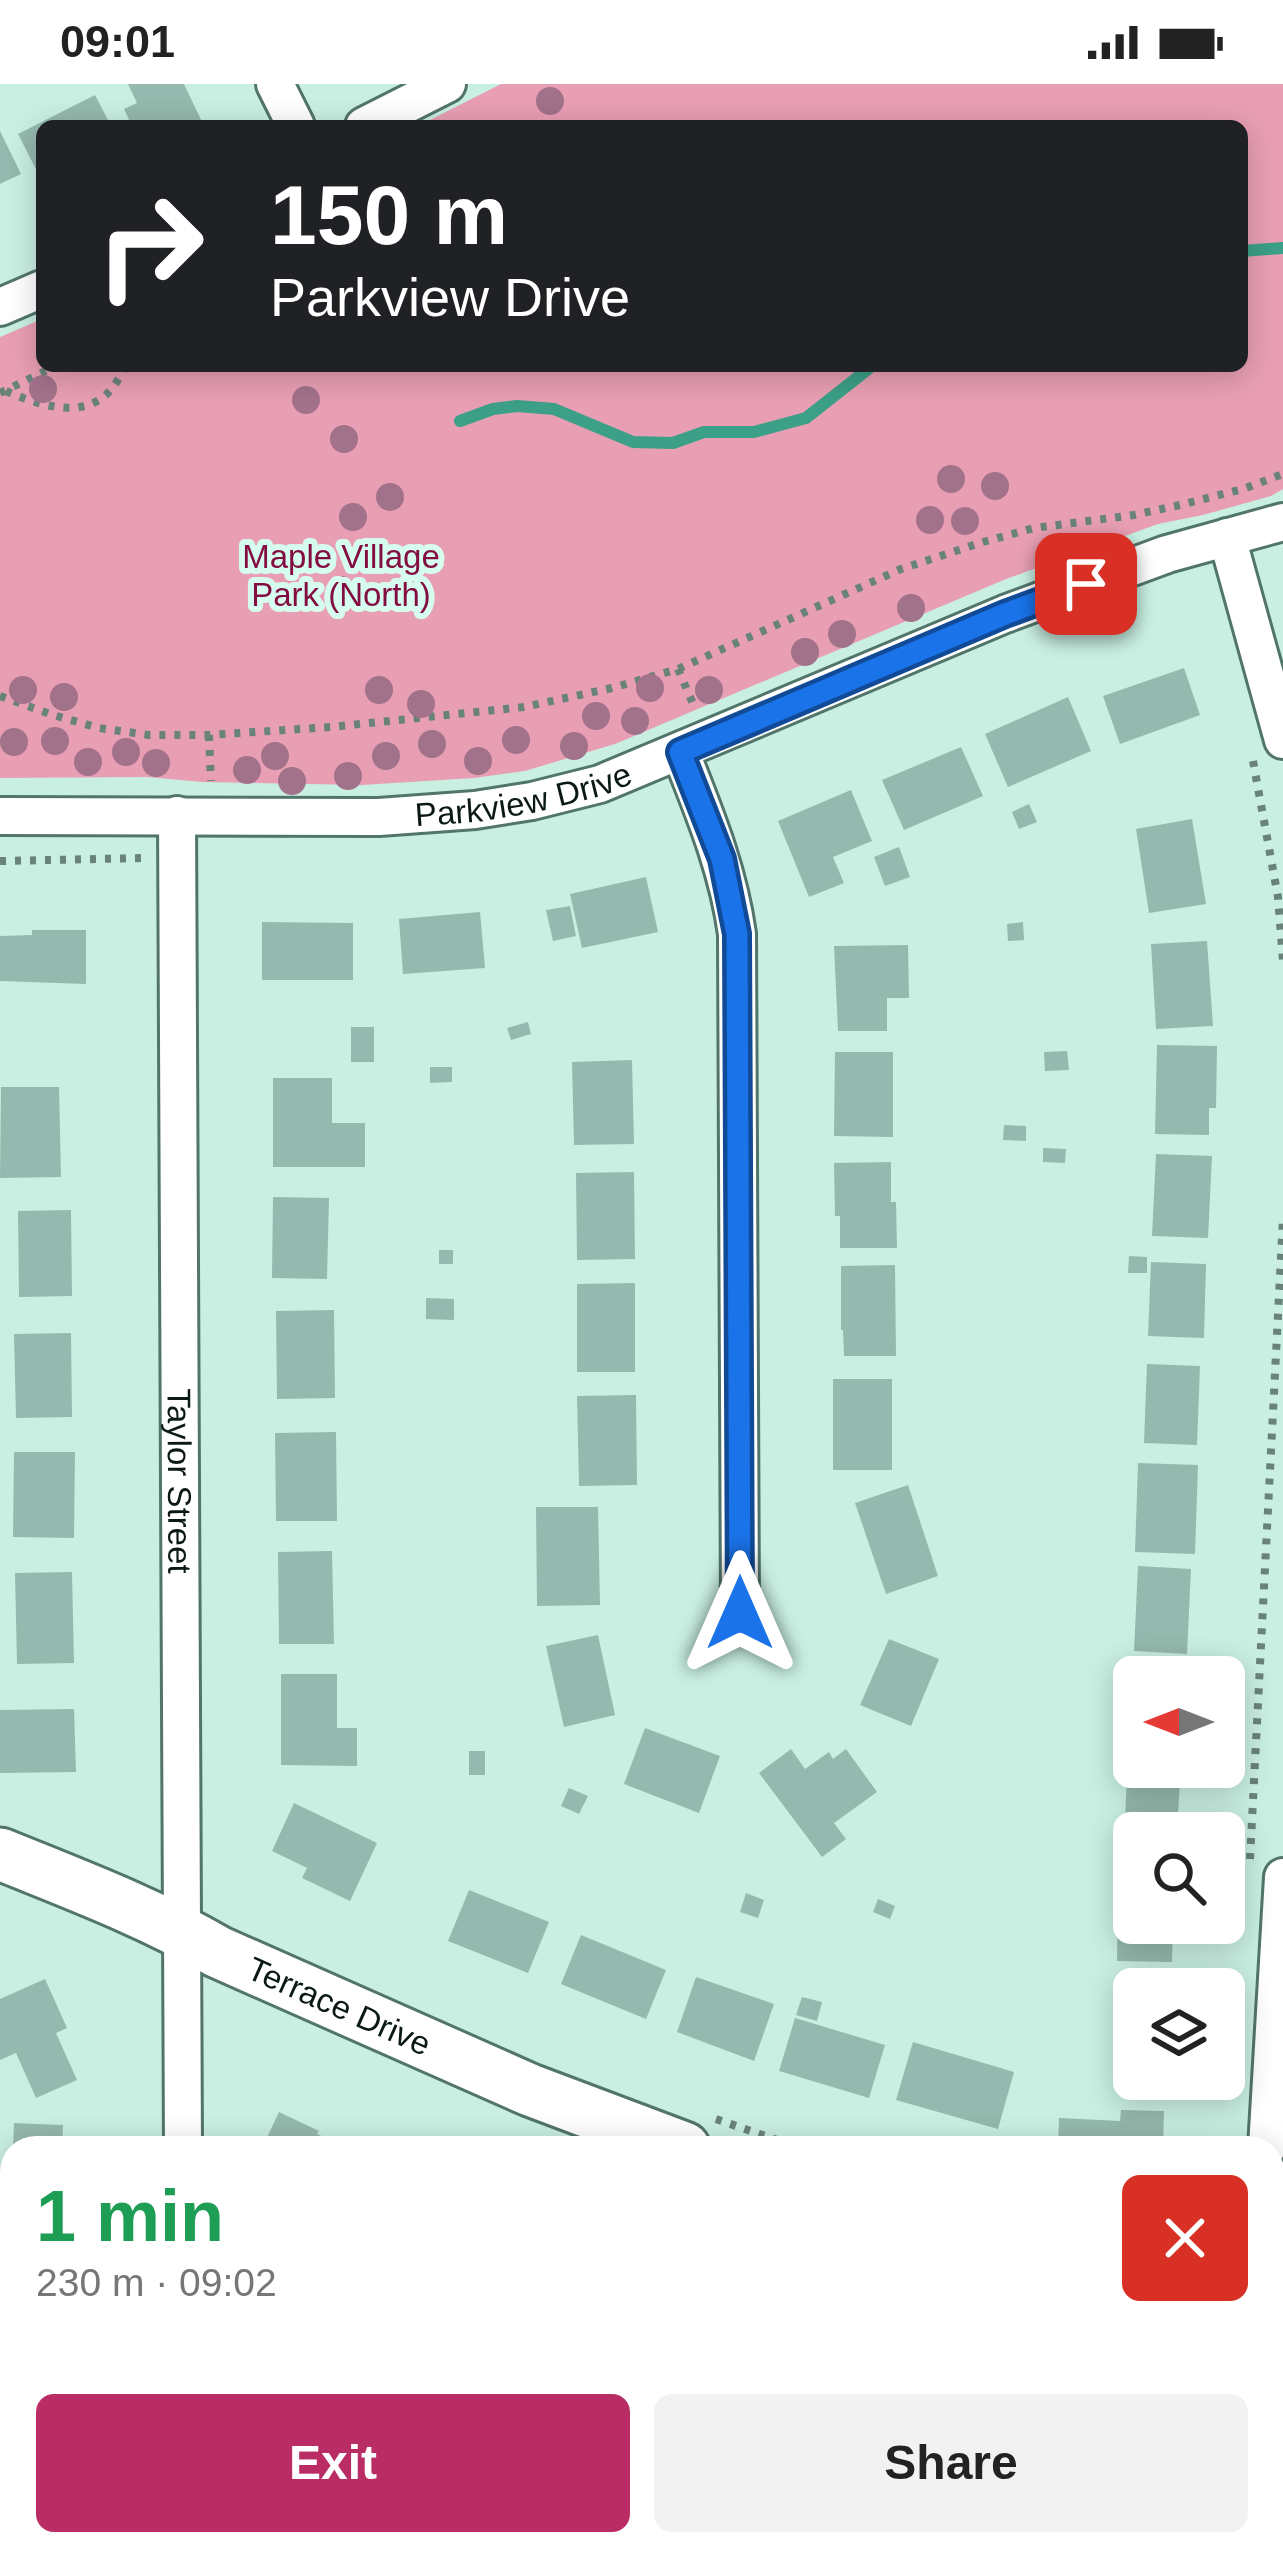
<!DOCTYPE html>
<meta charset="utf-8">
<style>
:root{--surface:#fff;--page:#f2f2f2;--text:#222;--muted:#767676;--accent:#b92d64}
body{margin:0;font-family:Helvetica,sans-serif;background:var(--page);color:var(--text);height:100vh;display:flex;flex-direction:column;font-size:45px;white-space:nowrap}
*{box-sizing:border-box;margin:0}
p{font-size:39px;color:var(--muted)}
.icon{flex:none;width:66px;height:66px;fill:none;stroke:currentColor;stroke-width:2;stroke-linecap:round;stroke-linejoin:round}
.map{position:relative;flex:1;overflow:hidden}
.panel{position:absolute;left:0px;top:2052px;width:1284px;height:420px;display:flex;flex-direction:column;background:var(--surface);border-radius:36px 36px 0 0;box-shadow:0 6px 30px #0003}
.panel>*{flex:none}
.top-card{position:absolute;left:36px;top:36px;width:1212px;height:252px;border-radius:18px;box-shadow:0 6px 30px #0003;background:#202124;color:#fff;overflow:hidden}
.needle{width:78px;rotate:270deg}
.tools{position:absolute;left:1113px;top:1572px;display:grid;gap:24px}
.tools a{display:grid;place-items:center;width:132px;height:132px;border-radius:18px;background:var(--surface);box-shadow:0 6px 30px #0003;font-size:60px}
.pin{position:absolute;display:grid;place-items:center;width:102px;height:102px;color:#fff;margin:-51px;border-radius:24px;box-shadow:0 6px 18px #0006}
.me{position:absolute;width:132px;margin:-66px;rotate:0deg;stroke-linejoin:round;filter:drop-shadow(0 0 9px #0008)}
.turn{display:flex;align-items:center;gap:42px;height:252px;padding:0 36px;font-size:54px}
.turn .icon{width:156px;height:156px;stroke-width:2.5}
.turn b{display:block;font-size:84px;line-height:102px}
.round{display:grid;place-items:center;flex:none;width:126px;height:126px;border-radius:18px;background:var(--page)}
.headline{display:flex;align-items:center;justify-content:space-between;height:204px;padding:0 36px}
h1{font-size:72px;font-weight:800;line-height:90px;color:#1e9e55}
.cta{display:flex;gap:24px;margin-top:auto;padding:24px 36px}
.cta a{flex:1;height:138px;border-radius:18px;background:var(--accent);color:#fff;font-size:48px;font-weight:800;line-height:138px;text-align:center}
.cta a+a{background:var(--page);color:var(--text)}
.status{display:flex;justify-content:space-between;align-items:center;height:84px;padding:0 60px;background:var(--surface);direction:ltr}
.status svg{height:33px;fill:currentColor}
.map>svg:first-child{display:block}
.green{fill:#e99fb3}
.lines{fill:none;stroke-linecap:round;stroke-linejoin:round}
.stream{stroke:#3c9f87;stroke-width:12}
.building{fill:#95b9ae}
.street-casing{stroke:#52756b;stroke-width:42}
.secondary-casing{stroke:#52756b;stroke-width:57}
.path{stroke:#69837b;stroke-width:8;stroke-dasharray:6 9;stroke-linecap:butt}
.street{stroke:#fff;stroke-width:36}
.secondary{stroke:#fff;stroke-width:51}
.tree{fill:#a2728a}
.route-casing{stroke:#114b97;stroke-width:30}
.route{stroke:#1a73e8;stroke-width:21}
.labels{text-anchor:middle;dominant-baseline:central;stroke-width:12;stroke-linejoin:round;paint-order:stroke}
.park-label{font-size:33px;fill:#830c41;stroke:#d6fcf0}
.street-label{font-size:33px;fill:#0b1915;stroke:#d6fcf0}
</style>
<div class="status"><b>09:01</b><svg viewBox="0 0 49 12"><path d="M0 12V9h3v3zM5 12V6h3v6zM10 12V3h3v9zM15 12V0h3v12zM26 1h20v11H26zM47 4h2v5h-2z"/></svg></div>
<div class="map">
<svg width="1283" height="2472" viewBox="0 0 1283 2472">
<rect width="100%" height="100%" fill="#c9efe3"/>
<polygon class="green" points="501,0 1283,0 1283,405 1271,412 1203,431 1158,440 1006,495 615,660 525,687 474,694 362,701 202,698 147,693 0,694 0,253 42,235 42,282 1242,282 1242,42 418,42"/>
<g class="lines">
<g class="stream">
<polyline points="1242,167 1283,164"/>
<polyline points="460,337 493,325 517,322 554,325 633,358 673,359 704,348 754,348 806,334 872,282"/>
</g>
</g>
<g class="building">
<polygon points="128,0 184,0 204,42 132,42 124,25 137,19"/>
<polygon points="95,11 111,42 42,42 42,97 18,50"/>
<polygon points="0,47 21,90 0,100"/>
<polygon points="1184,584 1200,631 1120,660 1103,612"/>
<polygon points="1068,613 1091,667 1008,703 985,650"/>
<polygon points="961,663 983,712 904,746 882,696"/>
<polygon points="851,706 872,757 833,773 844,799 809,813 778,737"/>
<polygon points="1029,720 1037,738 1019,745 1012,728"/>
<polygon points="1192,735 1206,820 1149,829 1136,745"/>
<polygon points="899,763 910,793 885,802 874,773"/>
<polygon points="646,793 658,848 582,864 570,810"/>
<polygon points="570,822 576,852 553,857 546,826"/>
<polygon points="480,828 485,884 403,890 399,835"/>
<polygon points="262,838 353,839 353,896 262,896"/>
<polygon points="1023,838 1024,856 1008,857 1007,840"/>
<polygon points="32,846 86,846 86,900 0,897 0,852 32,851"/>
<polygon points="1207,857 1213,942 1156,945 1151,860"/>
<polygon points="908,861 909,914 887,914 887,947 838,947 834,862"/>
<polygon points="528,938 531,950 511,956 507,944"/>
<rect x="351" y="943" width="23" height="35"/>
<polygon points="1157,961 1217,962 1216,1024 1209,1024 1209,1051 1155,1050"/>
<polygon points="1067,967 1069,986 1045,987 1044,968"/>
<polygon points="835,968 893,968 893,1053 834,1052"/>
<polygon points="632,976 634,1060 574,1061 572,978"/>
<polygon points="430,983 452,983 452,998 430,999"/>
<polygon points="273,994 332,994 332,1039 365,1039 365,1083 273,1083"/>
<polygon points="1,1003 59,1003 61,1093 0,1094"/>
<polygon points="1004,1041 1026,1042 1026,1057 1003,1056"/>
<polygon points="1043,1064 1066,1065 1065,1079 1043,1078"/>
<polygon points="1156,1070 1212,1072 1208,1154 1152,1152"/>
<polygon points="891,1078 891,1118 896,1118 897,1164 840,1164 840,1132 835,1132 834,1079"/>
<polygon points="634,1088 635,1175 577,1176 576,1089"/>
<polygon points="273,1113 329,1114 327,1195 272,1194"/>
<polygon points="71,1126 72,1212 19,1213 18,1127"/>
<rect x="439" y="1166" width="14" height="14"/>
<polygon points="1129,1172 1147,1173 1147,1189 1128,1189"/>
<polygon points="1151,1178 1206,1180 1204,1254 1148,1252"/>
<polygon points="895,1181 896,1272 844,1272 843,1246 841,1246 841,1182"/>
<polygon points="635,1199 635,1288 577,1288 577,1200"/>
<polygon points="426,1214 454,1215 454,1236 426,1235"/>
<polygon points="334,1226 335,1314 277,1315 276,1227"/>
<polygon points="71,1249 72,1333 16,1334 14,1250"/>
<polygon points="1147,1280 1200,1282 1197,1361 1144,1359"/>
<rect x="833" y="1295" width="59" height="91"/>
<polygon points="636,1311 637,1401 579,1402 577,1312"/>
<polygon points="336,1348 337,1437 276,1437 275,1349"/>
<polygon points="14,1368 75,1368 74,1454 13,1453"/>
<polygon points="1138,1379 1198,1381 1195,1470 1135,1468"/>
<polygon points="908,1401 938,1492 886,1510 855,1419"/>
<polygon points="536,1423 598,1423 600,1521 537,1522"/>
<polygon points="332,1467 334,1560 279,1560 278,1468"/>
<polygon points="1138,1482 1191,1485 1187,1570 1134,1567"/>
<polygon points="72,1488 74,1579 17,1580 15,1489"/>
<polygon points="598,1551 615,1631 564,1643 546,1562"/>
<polygon points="889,1555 939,1575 911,1642 860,1621"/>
<polygon points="281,1590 337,1590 337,1644 357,1644 357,1682 281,1681"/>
<polygon points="74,1625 76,1688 0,1689 0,1626"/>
<polygon points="645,1644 720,1672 699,1729 624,1700"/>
<polygon points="791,1665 805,1685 829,1668 833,1675 846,1665 877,1708 834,1739 846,1755 822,1773 759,1689"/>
<rect x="469" y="1667" width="16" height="24"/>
<polygon points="1127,1693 1180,1696 1177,1749 1134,1749 1134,1777 1123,1777"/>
<polygon points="569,1704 588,1712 579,1730 561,1722"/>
<polygon points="294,1719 377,1759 350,1817 302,1794 307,1784 272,1767"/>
<polygon points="1118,1802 1134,1803 1134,1839 1173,1839 1172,1878 1117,1877"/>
<polygon points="469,1806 549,1838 528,1889 448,1857"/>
<polygon points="746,1809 764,1816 758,1834 740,1828"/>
<polygon points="878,1815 895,1822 890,1835 873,1828"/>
<polygon points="581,1851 666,1886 646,1935 561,1900"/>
<polygon points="696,1893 774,1920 754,1977 677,1948"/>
<polygon points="45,1895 67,1944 56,1949 77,1996 36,2014 16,1969 0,1976 0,1915"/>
<polygon points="1116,1902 1134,1903 1134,1985 1113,1984"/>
<polygon points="802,1913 822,1918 817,1937 796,1931"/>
<polygon points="795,1934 885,1961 869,2014 779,1987"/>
<polygon points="913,1958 1014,1988 998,2045 896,2016"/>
<polygon points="1121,2026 1164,2027 1163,2064 1058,2064 1059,2034 1120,2037"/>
<polygon points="279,2028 319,2047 317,2050 348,2064 262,2064"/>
<polygon points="14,2039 63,2041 62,2064 13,2064"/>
<rect x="0" y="2164" width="12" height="96"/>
<rect x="0" y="2289" width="12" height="53"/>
<polygon points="1272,2327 1283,2329 1283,2383 1272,2380"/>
<polygon points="24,2460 77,2460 76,2472 23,2472"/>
</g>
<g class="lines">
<g class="street-casing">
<g id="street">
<polyline points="275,0 296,42"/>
<polyline points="364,42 447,0"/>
<polyline points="0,223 42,205"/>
<polyline points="1227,453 1283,656"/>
<path d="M680,667C704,728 728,785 737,850L740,1529"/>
<path id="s1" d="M177,731L183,2064"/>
<path id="s2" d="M0,732L379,733L475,726L532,717L600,700L1005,530L1167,470L1283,438"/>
<polyline points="1267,2064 1283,1793"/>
<polyline points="186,2460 187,2472"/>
</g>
</g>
<g class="secondary-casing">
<g id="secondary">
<path id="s3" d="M0,1770C74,1800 149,1828 218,1868L530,2006L684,2064"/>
<polyline points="1272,2216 1283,2219"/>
</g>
</g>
<g class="path">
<path d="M6,307C33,319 75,334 102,314C113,306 120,293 126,282"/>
<polyline points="0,309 56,282"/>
<polyline points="678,585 694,622"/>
<polyline points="0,612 53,631 99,644 149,651 209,651 331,643 524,623 612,604 678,585 901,485 983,458 1034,444 1134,431 1180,421 1243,405 1283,390"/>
<polyline points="209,651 211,697"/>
<polyline points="1253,677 1278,813 1283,877"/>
<polyline points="0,777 146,774"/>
<polyline points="1250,1775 1283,1134"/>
<polyline points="716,2035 800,2064"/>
</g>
<use href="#street" class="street"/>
<use href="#secondary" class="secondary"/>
</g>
<g class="tree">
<circle cx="550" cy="17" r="14"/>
<circle cx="43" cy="305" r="14"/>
<circle cx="306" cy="316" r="14"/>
<circle cx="344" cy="355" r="14"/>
<circle cx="951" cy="395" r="14"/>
<circle cx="995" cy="402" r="14"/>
<circle cx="390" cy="413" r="14"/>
<circle cx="353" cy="433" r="14"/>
<circle cx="930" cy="436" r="14"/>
<circle cx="965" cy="437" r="14"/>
<circle cx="341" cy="506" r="14"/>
<circle cx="911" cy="524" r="14"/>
<circle cx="842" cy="550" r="14"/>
<circle cx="805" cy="568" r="14"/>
<circle cx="650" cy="604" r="14"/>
<circle cx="23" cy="606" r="14"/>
<circle cx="379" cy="606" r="14"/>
<circle cx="709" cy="606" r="14"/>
<circle cx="64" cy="613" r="14"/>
<circle cx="421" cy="620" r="14"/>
<circle cx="596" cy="632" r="14"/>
<circle cx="635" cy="637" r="14"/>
<circle cx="516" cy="656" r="14"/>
<circle cx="55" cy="657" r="14"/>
<circle cx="14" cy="658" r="14"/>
<circle cx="432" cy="660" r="14"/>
<circle cx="574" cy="662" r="14"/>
<circle cx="126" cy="668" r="14"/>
<circle cx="275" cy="672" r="14"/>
<circle cx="386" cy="672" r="14"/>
<circle cx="478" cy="677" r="14"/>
<circle cx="88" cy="678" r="14"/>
<circle cx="156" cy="679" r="14"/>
<circle cx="247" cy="686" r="14"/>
<circle cx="348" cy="692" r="14"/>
<circle cx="292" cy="697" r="14"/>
</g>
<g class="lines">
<g class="route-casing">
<polyline id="route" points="740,1529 737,850 722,775 680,668 1005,530 1086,500"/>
</g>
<use href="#route" class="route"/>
</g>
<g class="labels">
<g class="park-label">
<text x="341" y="472">Maple Village<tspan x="341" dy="38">Park (North)</tspan></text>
</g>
<g class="street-label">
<text stroke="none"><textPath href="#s2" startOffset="525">Parkview Drive</textPath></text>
<text stroke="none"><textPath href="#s1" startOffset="666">Taylor Street</textPath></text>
<text stroke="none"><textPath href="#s3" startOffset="372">Terrace Drive</textPath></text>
</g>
</g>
</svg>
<div class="tools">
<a><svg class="needle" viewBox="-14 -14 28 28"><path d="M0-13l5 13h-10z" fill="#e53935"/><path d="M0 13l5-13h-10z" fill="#767676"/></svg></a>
<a><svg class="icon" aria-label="search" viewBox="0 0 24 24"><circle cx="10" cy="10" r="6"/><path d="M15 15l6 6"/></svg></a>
<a><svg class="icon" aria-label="layers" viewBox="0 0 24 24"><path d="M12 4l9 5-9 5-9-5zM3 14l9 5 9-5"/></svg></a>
</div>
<div class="pin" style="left:1086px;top:500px;background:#d93025"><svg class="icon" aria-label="arrive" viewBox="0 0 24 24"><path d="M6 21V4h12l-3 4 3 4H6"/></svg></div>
<svg class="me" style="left:740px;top:1529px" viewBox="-20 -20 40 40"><path d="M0-17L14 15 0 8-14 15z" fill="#1a73e8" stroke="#fff" stroke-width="4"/></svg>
<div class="top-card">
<div class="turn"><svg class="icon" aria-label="right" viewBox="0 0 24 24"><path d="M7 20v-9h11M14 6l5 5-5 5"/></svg><div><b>150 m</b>Parkview Drive</div></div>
</div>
<section class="panel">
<div class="headline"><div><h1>1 min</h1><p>230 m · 09:02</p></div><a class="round" style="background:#d93025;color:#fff"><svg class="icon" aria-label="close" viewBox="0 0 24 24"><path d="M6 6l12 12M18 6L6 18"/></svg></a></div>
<div class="cta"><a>Exit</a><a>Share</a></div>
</section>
</div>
